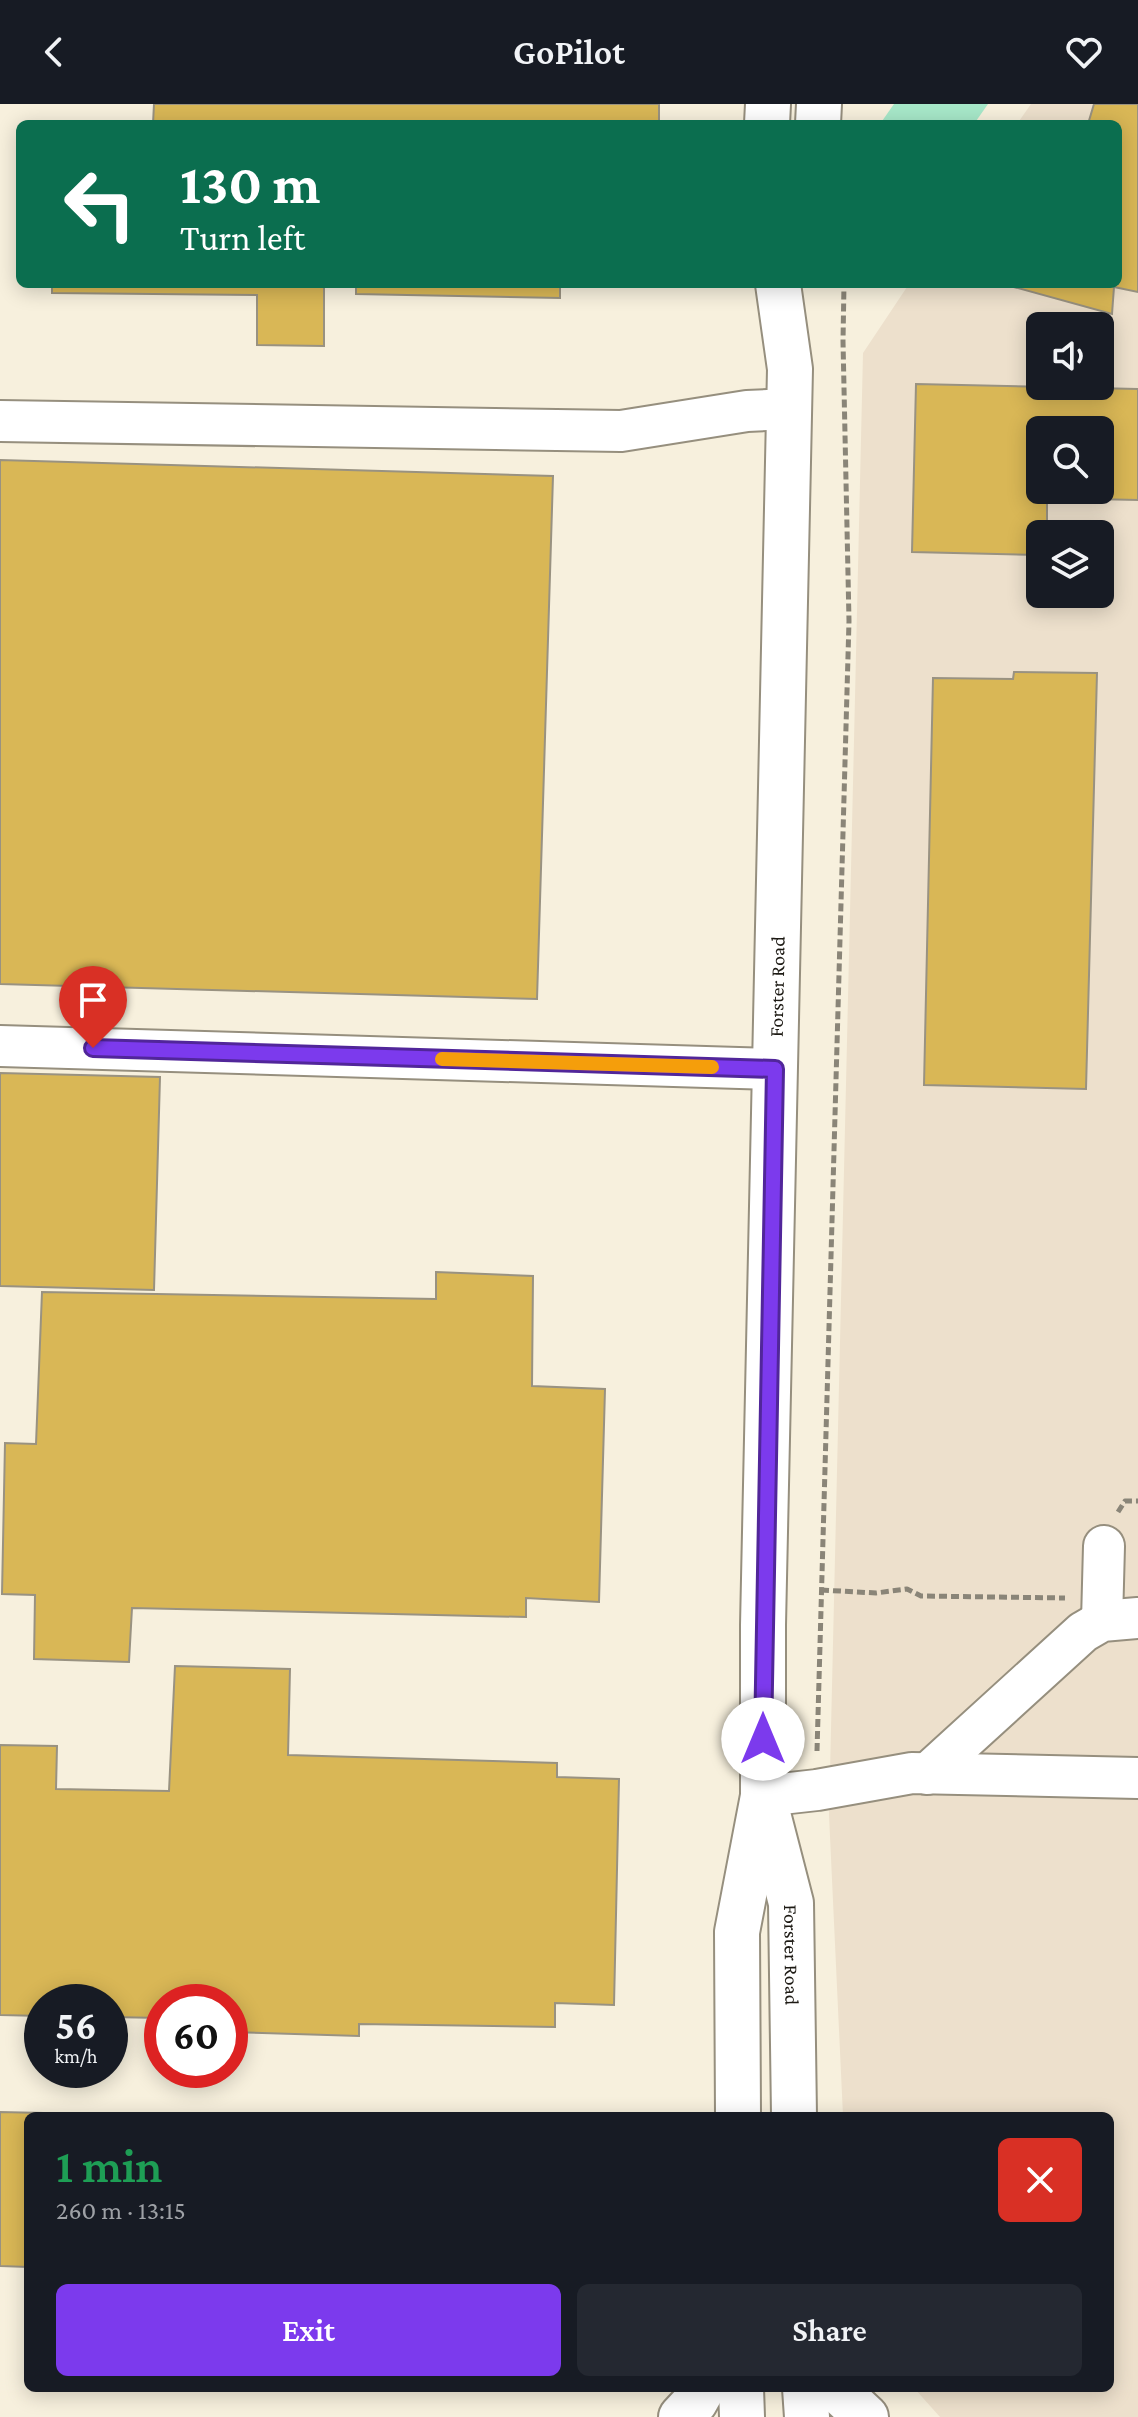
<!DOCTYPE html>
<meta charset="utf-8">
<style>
:root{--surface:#171b24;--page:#242831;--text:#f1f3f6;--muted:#9ea1a6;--accent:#7c3aed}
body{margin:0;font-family:"Crimson Pro",serif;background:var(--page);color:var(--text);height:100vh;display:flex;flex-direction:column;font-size:30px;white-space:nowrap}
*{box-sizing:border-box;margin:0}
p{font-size:26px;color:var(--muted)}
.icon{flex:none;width:44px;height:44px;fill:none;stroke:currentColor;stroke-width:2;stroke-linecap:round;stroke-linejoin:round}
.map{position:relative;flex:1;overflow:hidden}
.drawer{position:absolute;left:24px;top:2008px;width:1090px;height:280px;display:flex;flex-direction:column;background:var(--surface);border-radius:12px;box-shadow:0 4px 20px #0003}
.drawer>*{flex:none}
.hud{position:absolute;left:16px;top:16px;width:1106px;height:168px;border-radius:12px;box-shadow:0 4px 20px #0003;background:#0b6e4f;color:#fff;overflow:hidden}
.controls{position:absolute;left:1026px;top:208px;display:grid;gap:16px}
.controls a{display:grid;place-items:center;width:88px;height:88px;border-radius:12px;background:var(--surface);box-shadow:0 4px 20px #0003;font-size:40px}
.speed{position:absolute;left:24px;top:1880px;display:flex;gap:16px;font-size:40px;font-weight:700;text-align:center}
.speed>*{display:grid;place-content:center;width:104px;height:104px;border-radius:50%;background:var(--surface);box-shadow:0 4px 20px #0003;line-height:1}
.speed small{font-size:20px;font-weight:400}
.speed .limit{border:12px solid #d22;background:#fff;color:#111}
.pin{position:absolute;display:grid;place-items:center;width:68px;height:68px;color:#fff;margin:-82px -34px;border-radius:50% 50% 50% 0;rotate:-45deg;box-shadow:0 0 8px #0007}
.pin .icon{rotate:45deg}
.me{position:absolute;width:88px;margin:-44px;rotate:0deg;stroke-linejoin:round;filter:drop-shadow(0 0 6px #0008)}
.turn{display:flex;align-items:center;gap:28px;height:168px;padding:0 32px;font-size:36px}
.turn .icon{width:104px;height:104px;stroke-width:2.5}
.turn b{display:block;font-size:56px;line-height:68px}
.round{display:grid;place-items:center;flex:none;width:84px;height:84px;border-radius:12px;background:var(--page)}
.headline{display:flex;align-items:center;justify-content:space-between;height:136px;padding:0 32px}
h1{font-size:48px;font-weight:600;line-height:60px;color:#1e9e55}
.cta{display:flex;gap:16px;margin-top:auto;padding:16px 32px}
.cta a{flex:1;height:92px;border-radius:12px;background:var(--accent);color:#fff;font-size:32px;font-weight:600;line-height:92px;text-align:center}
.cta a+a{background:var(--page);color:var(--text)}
header{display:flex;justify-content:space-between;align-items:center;height:104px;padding:0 32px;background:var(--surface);font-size:36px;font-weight:600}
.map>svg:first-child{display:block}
.commercial{fill:#ede0cc;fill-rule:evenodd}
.green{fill:#a7e8c9}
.building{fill:#d9b756;stroke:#999281;stroke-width:2;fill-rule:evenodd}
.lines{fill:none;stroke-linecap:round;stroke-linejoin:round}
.minor-casing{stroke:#968f7e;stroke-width:44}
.major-casing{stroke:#968f7e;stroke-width:48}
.path{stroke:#8a8578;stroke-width:5;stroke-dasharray:8 4;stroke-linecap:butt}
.minor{stroke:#fff;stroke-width:40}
.major{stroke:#fff;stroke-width:44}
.route-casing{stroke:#51269a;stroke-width:20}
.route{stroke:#7c3aed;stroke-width:14}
.slow{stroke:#f59e0b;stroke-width:14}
.labels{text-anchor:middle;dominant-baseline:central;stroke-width:6;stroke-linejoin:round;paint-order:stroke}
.street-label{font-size:20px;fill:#1d1a14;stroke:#fff}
</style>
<header><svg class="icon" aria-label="back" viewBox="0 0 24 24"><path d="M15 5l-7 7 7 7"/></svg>GoPilot<svg class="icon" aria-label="heart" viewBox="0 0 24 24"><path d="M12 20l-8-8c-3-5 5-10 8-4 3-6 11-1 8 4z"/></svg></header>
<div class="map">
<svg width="1138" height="2313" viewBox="0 0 1138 2313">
<rect width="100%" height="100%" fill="#f7f0dd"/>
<path class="commercial" d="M1031,0H1138V2313H940L914,2284H1110V2012H843L829,1711L863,249L909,180H1118V20H1017ZM1040,222H1100V282H1040ZM1040,326H1100V386H1040ZM1040,430H1100V490H1040Z"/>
<polygon class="green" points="894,0 988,0 974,20 880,20"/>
<g class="building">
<polygon points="154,0 659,0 659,20 153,20"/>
<polygon points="1094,0 1138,0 1138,188 1114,183 1112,210 1003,180 1118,180 1118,20 1088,20"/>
<polygon points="52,180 324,180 324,242 257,241 257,191 52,189"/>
<polygon points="356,180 560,180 560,194 356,190"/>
<path d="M916,280L1138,285V396L1047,394V430H1040V451L912,448ZM1040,326H1100V386H1040Z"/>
<polygon points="0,356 553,372 537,895 0,880"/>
<polygon points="1014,568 1097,569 1086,985 924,981 933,574 1013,575"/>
<polygon points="0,969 160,973 154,1186 0,1182"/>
<polygon points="436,1168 533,1172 532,1282 605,1285 599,1498 526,1494 526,1513 132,1504 129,1558 34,1555 35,1491 2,1490 5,1339 36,1340 42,1188 436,1195"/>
<polygon points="175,1562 290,1565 288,1651 557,1659 557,1673 619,1675 614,1901 555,1899 555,1923 359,1920 359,1932 230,1928 230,1898 162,1898 162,1914 110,1913 110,1898 42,1898 42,1912 0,1911 0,1641 57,1642 56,1685 169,1687"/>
<polygon points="0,2008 87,2010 87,2012 28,2012 28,2163 0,2162"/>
</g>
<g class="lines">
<g class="minor-casing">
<g id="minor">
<polyline points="0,317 621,327 747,307 789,305"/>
<polyline points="0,942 775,965"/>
<polyline points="1102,1517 1104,1442"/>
<polyline points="927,1670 1083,1528 1102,1517 1138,1514"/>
<polyline points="763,1692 817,1686 912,1669 1138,1674"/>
</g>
</g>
<g class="major-casing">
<g id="major">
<polyline points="767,20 768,0"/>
<polyline points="818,20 819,0"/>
<path id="s1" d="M766,1702L791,1799L794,2012"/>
<path id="s2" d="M738,2012L737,1828L763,1692V1521L790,265L778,180"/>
<polyline points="741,2284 742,2313"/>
<polyline points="805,2284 807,2313"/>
<polyline points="835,2284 866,2313"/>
<polyline points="681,2313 695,2298 703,2284"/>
</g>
</g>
<g class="path">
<polyline points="1118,1408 1125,1397 1138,1397"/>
<polyline points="821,1486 876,1489 907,1485 921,1492 1065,1494"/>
<polyline points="817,1647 849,517 843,237 844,180"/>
</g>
<use href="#minor" class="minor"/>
<use href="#major" class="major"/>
</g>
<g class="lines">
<g class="route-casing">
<polyline id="route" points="93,944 775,965 763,1635"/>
</g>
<use href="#route" class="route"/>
<polyline class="slow" points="442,955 712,963"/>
</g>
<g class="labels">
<g class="street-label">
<text stroke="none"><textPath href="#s2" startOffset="1132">Forster Road</textPath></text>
<text stroke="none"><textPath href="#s1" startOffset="152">Forster Road</textPath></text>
</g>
</g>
</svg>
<div class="controls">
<a><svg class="icon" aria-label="sound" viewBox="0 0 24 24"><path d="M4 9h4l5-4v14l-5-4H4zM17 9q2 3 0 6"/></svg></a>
<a><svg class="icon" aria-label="search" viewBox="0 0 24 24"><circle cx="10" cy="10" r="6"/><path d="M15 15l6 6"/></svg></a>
<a><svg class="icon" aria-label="layers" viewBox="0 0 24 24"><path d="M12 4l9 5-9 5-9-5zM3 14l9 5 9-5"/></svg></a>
</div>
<div class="speed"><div>56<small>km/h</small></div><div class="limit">60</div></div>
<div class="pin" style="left:93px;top:944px;background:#d93025"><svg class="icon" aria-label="arrive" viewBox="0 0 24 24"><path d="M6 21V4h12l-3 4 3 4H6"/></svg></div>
<svg class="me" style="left:763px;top:1635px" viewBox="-20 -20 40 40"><circle r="19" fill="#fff"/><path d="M0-13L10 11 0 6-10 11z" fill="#7c3aed"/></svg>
<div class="hud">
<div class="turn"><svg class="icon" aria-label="left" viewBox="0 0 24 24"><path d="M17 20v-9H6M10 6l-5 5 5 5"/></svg><div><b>130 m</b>Turn left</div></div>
</div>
<section class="drawer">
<div class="headline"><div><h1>1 min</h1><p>260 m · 13:15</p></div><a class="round" style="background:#d93025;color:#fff"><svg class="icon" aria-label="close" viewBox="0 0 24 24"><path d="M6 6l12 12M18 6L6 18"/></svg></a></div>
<div class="cta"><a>Exit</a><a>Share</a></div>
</section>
</div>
